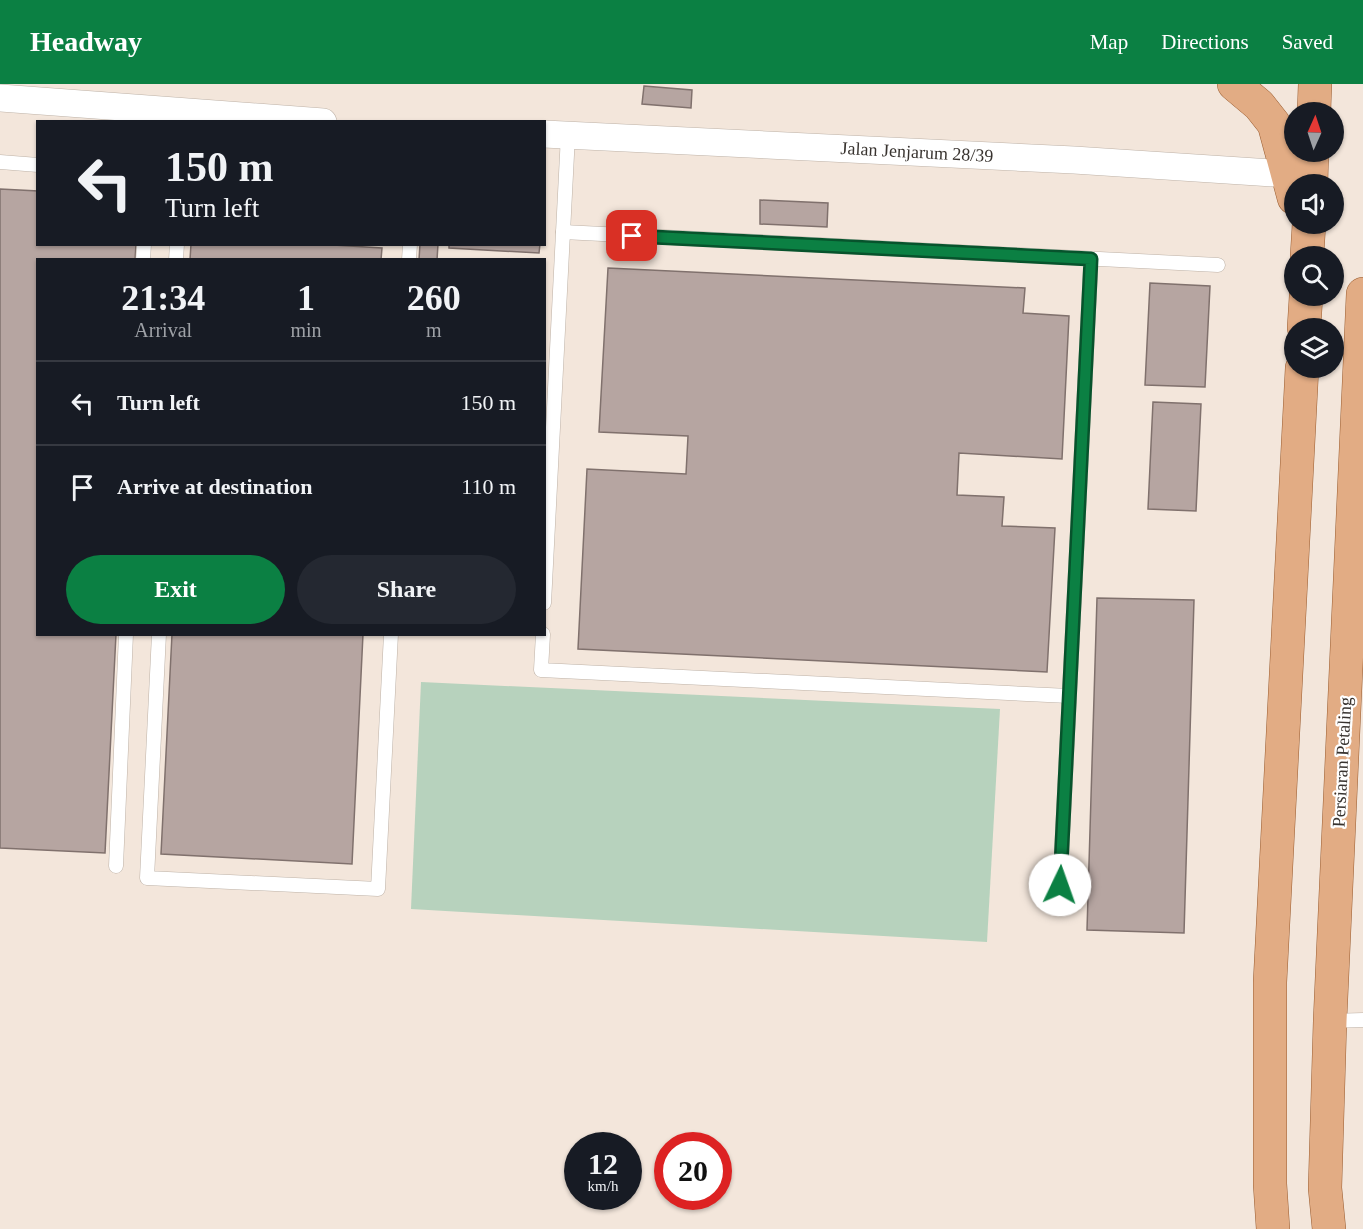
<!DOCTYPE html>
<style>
:root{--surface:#171b24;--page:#242831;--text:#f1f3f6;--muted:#9ea1a6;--line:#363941;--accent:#0b8043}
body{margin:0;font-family:"Times New Roman",serif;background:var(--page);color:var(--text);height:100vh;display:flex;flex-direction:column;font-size:22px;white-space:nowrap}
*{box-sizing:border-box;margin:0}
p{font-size:20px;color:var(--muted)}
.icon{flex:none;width:33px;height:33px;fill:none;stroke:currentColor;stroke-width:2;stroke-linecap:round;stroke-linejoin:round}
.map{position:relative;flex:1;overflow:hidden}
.side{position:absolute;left:36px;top:174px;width:510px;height:378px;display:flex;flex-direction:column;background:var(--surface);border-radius:0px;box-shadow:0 2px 4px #0004}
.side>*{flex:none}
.hud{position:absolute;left:36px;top:36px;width:510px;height:126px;border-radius:0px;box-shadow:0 2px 4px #0004;background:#171b24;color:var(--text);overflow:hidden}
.needle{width:39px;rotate:3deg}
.tools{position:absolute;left:1284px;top:18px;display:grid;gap:12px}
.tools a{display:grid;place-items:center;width:60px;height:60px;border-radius:50%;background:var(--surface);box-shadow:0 2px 4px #0004;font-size:30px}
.speed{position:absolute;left:564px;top:1048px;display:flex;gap:12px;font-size:30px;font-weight:700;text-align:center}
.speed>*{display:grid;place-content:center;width:78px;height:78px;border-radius:50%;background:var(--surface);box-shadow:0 2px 4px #0004;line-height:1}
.speed small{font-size:15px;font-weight:400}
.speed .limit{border:9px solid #d22;background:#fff;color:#111}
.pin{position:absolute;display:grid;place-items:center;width:51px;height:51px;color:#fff;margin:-26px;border-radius:12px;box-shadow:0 3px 9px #0006}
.me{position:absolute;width:66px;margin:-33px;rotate:3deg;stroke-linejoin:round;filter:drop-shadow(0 0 4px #0008)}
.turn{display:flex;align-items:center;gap:21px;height:126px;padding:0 30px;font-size:27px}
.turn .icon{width:78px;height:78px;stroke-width:2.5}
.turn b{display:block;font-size:42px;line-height:51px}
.eta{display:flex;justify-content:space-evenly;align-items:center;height:102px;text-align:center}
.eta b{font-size:36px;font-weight:700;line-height:42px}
.primary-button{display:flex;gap:12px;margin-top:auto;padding:12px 30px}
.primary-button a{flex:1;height:69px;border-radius:36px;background:var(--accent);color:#fff;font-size:24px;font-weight:700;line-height:69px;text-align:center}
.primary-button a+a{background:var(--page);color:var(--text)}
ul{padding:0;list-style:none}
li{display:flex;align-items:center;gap:18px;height:84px;padding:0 30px;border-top:2px solid var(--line)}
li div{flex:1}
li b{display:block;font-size:22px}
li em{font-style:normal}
header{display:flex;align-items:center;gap:36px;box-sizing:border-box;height:84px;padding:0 30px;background:var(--accent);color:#fff}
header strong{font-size:28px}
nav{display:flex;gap:33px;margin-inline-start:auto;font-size:21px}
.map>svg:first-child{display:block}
.green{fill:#b7d2bd}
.building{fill:#b6a5a1;stroke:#80716d;stroke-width:1.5}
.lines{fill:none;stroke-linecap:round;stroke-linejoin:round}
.service-casing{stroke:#beb2a7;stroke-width:15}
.minor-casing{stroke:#beb2a7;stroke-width:28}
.primary-casing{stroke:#9a5d31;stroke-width:34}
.service{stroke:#fff;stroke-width:14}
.minor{stroke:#fff;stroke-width:27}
.primary{stroke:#e2ac84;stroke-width:33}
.route-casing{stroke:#07532c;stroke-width:15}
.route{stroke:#0b8043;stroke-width:10}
.labels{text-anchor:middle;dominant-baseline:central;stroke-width:4.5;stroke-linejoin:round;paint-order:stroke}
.street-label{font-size:18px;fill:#38332f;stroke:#fff}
</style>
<header>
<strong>Headway</strong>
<nav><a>Map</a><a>Directions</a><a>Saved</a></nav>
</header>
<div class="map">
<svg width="1363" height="1145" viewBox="0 0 1363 1145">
<rect width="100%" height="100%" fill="#f3e6db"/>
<polygon class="green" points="421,598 1000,625 987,858 411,825"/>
<g class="building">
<polygon points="644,2 692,6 691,24 642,20"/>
<polygon points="0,105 38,107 38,160 136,160 135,176 38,176 38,550 116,550 105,769 0,764"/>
<polygon points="760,116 828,119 827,143 760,140"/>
<polygon points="191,160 317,160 382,164 381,176 190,176"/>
<polygon points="420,160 438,160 437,176 419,176"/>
<polygon points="449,160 540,160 539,169 449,164"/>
<polygon points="608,184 1025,204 1023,229 1069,232 1062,375 959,369 957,411 1004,413 1002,442 1055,444 1047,588 578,565 587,385 686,390 688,352 599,348"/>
<polygon points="1150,199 1210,202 1205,303 1145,301"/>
<polygon points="1153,318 1201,320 1196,427 1148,425"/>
<polygon points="1097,514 1194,516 1184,849 1087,846"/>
<polygon points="172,550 363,550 352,780 161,770"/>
</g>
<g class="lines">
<g class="service-casing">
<g id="service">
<polyline points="0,78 38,81"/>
<polyline points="563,148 1218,181"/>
<polyline points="143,176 144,160"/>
<polyline points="176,176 177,160"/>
<polyline points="409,176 410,160"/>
<polyline points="544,519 568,51"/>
<polyline points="159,550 147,794 378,805 391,550"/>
<polyline points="543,550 541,586 1069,612"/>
<polyline points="116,782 126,550"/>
<polyline points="1060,801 1091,175"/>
<polyline points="1330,937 1363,936"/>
</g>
</g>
<g class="minor-casing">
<g id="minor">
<polyline points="0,14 323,38"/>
<polyline points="544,50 1074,76 1288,90"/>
</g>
</g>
<g class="primary-casing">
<g id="primary">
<polyline points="1234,0 1259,21 1274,40 1294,114"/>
<polyline points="1314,28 1315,0"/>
<polyline points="1311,100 1312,68"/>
<polyline points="1307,172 1309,140"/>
<polyline points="1304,244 1306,212"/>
<polyline points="1273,1145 1270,1100 1270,898 1302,284"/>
<polyline points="1329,1145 1325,1104 1330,937 1363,210"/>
</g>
</g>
<use href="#service" class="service"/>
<use href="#minor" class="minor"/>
<use href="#primary" class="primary"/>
</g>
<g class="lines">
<g class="route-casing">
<polyline id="route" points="632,152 1091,175 1060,801"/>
</g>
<use href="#route" class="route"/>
</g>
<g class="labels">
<g class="street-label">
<text transform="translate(917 68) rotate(3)">Jalan Jenjarum 28/39</text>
<text transform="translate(1342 678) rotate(-87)">Persiaran Petaling</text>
</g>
</g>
</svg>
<div class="tools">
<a><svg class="needle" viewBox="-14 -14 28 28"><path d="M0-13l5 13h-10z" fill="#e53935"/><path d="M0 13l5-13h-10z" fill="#9ea1a6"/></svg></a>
<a><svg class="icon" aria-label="sound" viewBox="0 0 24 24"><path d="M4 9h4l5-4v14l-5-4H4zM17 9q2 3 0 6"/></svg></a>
<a><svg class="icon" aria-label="search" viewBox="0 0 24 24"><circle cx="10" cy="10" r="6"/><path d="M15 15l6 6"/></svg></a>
<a><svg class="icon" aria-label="layers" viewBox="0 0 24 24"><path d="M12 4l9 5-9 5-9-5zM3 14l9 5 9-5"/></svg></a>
</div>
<div class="speed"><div>12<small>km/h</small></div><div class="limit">20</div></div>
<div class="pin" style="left:632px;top:152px;background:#d93025"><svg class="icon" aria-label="arrive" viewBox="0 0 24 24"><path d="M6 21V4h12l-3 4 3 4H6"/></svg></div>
<svg class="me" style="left:1060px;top:801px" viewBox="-20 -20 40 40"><circle r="19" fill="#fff"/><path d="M0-13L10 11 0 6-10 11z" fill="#0b8043"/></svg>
<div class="hud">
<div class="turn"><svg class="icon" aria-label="left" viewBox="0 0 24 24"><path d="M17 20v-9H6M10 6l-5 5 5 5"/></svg><div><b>150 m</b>Turn left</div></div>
</div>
<section class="side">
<div class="eta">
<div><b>21:34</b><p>Arrival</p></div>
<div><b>1</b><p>min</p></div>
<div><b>260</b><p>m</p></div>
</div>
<ul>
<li><svg class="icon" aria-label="left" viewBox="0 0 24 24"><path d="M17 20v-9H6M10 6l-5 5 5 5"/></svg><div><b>Turn left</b></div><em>150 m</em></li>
<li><svg class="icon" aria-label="arrive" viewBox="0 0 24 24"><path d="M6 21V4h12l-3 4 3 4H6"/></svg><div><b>Arrive at destination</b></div><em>110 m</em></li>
</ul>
<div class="primary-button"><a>Exit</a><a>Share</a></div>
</section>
</div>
